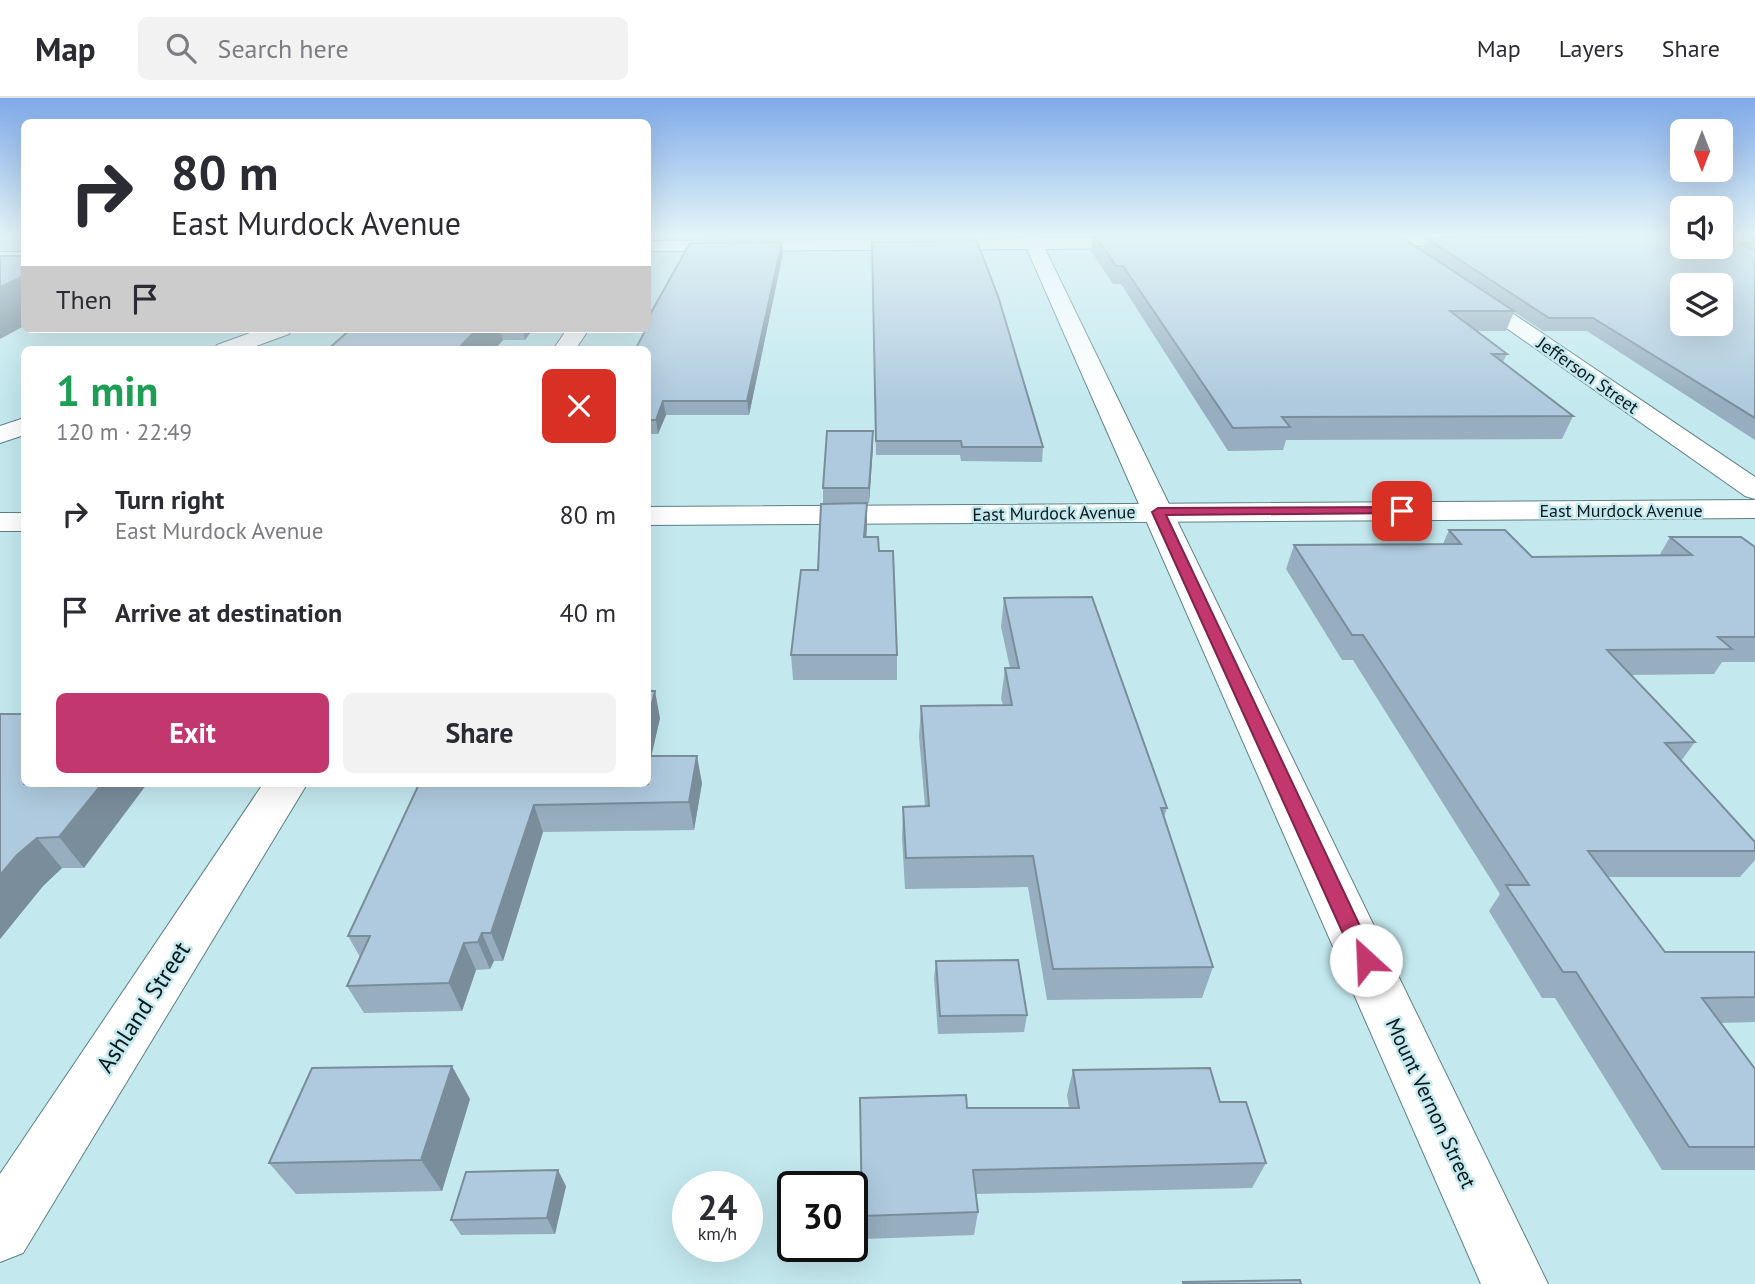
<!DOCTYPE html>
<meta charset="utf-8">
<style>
:root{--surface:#fff;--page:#f2f2f3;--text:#2b2b33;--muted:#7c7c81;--line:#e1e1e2;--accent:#c2376e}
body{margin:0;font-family:"PT Sans",sans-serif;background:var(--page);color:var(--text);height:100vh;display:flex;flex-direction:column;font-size:26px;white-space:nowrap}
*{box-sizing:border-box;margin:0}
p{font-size:23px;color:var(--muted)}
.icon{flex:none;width:38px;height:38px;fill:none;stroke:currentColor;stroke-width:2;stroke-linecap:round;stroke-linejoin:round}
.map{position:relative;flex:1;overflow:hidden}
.sheet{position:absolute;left:21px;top:248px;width:630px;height:441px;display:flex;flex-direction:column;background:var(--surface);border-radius:10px;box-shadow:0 7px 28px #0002}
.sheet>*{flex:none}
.top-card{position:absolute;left:21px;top:21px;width:630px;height:214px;border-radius:10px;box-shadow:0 7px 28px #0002;background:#fff;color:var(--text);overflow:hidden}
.needle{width:46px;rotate:180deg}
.controls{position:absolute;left:1670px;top:21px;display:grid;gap:14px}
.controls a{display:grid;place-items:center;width:63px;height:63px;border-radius:10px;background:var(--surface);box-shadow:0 7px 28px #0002;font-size:35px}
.speed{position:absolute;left:672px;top:1073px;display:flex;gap:14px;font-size:35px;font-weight:700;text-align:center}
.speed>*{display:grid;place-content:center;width:91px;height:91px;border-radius:50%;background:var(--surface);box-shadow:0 7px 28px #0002;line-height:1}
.speed small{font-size:18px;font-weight:400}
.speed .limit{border:4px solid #111;border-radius:10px;background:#fff;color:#111}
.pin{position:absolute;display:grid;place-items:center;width:60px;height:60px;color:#fff;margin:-30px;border-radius:14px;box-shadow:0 4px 10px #0006}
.me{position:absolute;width:77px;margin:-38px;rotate:335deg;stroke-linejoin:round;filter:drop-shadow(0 0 5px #0008)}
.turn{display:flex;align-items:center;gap:24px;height:147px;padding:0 35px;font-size:32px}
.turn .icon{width:91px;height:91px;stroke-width:2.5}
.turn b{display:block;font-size:49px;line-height:60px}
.then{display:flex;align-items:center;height:66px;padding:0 35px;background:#0003;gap:14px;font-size:26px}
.round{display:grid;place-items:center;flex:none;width:74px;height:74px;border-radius:10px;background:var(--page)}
.summary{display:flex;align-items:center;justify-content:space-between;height:119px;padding:0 35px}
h1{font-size:42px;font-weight:800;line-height:52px;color:#1e9e55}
.action{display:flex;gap:14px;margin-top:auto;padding:14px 35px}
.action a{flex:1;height:80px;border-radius:10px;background:var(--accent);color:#fff;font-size:28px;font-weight:800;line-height:80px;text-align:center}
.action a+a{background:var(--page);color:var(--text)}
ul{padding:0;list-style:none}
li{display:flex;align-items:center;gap:21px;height:98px;padding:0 35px}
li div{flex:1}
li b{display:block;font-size:26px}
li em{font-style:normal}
header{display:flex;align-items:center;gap:42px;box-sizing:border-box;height:98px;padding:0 35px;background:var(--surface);border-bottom:2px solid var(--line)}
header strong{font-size:33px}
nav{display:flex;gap:38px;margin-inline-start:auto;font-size:24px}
.search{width:490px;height:63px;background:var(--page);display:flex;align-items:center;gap:18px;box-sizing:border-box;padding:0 24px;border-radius:10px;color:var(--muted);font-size:26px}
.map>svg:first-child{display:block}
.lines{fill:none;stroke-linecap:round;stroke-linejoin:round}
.service-casing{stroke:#5d8086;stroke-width:2}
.minor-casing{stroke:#5d8086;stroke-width:2}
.secondary-casing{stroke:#5d8086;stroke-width:2}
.service{fill:#fff;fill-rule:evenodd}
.minor{fill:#fff;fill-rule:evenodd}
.secondary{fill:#fff;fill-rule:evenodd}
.wall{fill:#96aebf}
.shaded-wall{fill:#7a8d9b}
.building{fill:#afcade;stroke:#7a8d9b;stroke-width:2;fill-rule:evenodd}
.route{fill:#c2376e;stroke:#7e2448;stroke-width:2}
.labels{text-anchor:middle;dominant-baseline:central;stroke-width:5;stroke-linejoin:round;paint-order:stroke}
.far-street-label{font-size:18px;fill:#0b191c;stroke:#c3e9ef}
.street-label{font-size:21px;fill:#0b191c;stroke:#c3e9ef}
.near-street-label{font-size:24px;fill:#0b191c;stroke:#c3e9ef}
</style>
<header>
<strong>Map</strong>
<div class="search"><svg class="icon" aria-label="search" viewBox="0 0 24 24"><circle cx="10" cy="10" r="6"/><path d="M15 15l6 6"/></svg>Search here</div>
<nav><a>Map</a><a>Layers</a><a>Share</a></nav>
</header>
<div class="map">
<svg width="1755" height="1186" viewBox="0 0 1755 1186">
<rect width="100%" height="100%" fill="#c3e9ef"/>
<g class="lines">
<g class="service-casing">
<rect id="service" x="0" y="154" width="24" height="8"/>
</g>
<g class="minor-casing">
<g id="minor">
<polygon points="1022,138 1038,138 1040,140 1144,140 1153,145 1144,150 1045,151 1548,1186 1481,1186 1027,151 648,153 648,143 1023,141"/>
<polygon points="1477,138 1483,139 1486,143 1483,147 1355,149 1346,144 1355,139"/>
<polygon points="1468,188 1475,190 1755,379 1755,401 1745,398 1461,198 1458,194"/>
<polygon points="261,231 292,231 289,236 245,252 214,252 217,247"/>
<polygon points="567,231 589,231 575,252 553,252"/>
<polygon points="24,320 24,337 0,345 0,328"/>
<polygon points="263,686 307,686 23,1155 0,1164 0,1076"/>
</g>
</g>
<g class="secondary-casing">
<g id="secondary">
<polygon points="1755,402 1755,420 648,427 648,409"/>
<rect x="0" y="415" width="24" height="18"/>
</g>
</g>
<use href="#service" class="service"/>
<use href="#minor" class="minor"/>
<use href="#secondary" class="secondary"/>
</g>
<g class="wall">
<polygon points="700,138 786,138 785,140 700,140"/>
<rect x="872" y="138" width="98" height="1"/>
<polygon points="1081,138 1400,138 1422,152 1426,140 1755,138 1755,342 1587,233 1543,233 1514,214 1506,233 1477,233 1507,256 1503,264 1573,318 1562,341 1286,342 1283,352 1228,353 1121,186 1113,186 1091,153 1093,138"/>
<polygon points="872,144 1043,349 1042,364 961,363 960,357 876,357"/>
<polygon points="783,155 749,317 666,317 658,336 648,336 648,252 644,231 648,231"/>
<polygon points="351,231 533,231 525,242 503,242 494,252 327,252"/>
<polygon points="873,348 869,405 823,405 823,390"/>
<polygon points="867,405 866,439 879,453 897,557 897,582 793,582 791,557 818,472"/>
<polygon points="1449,432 1532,459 1659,458 1670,439 1755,449 1755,564 1722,564 1714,576 1631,577 1695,644 1681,663 1755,744 1755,762 1740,779 1607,779 1665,854 1755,854 1755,924 1721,925 1755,971 1755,1072 1662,1072 1555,900 1542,900 1489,813 1500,796 1353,562 1342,562 1286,471 1294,447 1443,446"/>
<polygon points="1004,500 1167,710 1164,719 1213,869 1202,900 1047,902 1028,789 905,791 902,740 903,709 925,708 919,639 921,608 1003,607 1001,601 1005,570 1010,570 1001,529"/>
<polygon points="648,593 660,620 651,658 702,685 694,732 543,734 503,863 494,863 490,871 476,872 462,913 364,915 347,888 360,859 348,838"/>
<polygon points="0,616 84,770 62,770 43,788 0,841"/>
<polygon points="936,863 1027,917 1024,934 938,936 934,880"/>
<polygon points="1073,972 1220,1004 1266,1065 1252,1090 976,1096 978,1114 974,1137 863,1141 860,1000 967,1010 1069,1010 1067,997"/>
<polygon points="470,1001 442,1093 296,1096 269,1065"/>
<polygon points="566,1088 555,1136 461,1137 451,1122"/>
</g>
<g class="shaded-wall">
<polygon points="782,144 783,155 749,317 747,303"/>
<polygon points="24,178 24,228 0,241 0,189"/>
<polygon points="477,231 500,231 503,242 494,252 457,252"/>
<polygon points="523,231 533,231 525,242"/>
<polygon points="663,303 666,317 658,336 656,322"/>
<polygon points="873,333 873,348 869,405 869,390"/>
<polygon points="867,405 867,428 865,463 864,439"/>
<polygon points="655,593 660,620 648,673 648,622"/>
<polygon points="697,658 702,685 694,732 689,704"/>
<polygon points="102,686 147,686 84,770 59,739"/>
<polygon points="534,707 543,734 503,863 491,835"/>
<polygon points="37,740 62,770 43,788 0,841 0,777 17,757"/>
<polygon points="482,835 494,863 490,871 478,844"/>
<polygon points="464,845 476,872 462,913 449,885"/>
<polygon points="452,968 470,1001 442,1093 421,1062"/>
<polygon points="558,1072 566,1088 555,1136 547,1120"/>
</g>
<g class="building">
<polygon points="1095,138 1400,138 1514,213 1450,213 1507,256 1492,256 1573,318 1282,319 1290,329 1233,330 1123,168 1116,168"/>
<path d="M1682,138V149H1720V138H1755V145H1738L1755,152V320L1593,220H1549L1426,140ZM1682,187H1720V226H1682Z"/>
<polygon points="977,143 999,201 1043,349 962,349 961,343 876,343 872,144"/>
<polygon points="782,144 747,303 663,303 656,322 648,322 648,252 635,252 646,231 648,231 648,220 690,145"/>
<polygon points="0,158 24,158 24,178 0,189"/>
<polygon points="351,231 477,231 457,252 327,252"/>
<polygon points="827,333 873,333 869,390 823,390"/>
<polygon points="867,405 864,439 878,439 879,453 893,453 897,557 791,557 801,472 818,472 821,406"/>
<polygon points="1449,432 1505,432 1532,459 1692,457 1670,439 1741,439 1755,449 1755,539 1718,539 1732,551 1607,552 1695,644 1665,645 1755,744 1755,753 1588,753 1665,854 1755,854 1755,899 1702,900 1755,971 1755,1049 1689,1049 1576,874 1563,874 1506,787 1529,787 1363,537 1352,537 1294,447 1461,446"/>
<polygon points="1092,499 1167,710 1161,710 1213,869 1053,871 1033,758 906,760 903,709 929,708 921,608 1012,607 1005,570 1019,570 1004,500"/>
<polygon points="648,593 655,593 648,622"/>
<polygon points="0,616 24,616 24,686 102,686 59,739 37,740 17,757 0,777"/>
<polygon points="648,658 697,658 689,704 534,707 491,835 482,835 478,844 464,845 449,885 347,888 370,838 348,838 419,686 648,686"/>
<polygon points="1018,862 1027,917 940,918 936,863"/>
<polygon points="452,968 421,1062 269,1065 312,970"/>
<polygon points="1210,970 1220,1004 1246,1004 1266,1065 973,1072 978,1114 862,1118 860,1000 966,997 967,1010 1079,1010 1073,972"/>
<polygon points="558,1072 547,1120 451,1122 466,1074"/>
<polygon points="1300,1182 1301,1186 1183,1186 1183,1184"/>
</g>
<linearGradient id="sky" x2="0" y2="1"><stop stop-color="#7faae9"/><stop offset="0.45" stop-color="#e4f5f8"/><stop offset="1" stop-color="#e4f5f8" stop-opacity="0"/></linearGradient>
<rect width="1755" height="304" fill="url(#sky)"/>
<polygon class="route" points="1402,409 1407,410 1407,415 1166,417 1376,862 1373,868 1366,871 1358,868 1355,862 1152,414 1158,410"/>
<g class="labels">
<g class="far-street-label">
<text transform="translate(1588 277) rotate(35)">Jefferson Street</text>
<text x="1621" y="412">East Murdock Avenue</text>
<text transform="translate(1054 415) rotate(-1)">East Murdock Avenue</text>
</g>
<g class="street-label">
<text transform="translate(1431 1005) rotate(65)">Mount Vernon Street</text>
</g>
<g class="near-street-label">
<text transform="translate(143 909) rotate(-57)">Ashland Street</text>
</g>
</g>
</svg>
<div class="controls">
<a><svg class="needle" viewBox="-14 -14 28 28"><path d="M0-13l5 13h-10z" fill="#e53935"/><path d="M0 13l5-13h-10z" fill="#7c7c81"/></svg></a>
<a><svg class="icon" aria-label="sound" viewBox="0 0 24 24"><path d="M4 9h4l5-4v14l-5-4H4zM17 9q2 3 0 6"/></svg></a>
<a><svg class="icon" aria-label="layers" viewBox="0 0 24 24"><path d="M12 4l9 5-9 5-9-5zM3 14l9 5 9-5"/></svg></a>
</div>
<div class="speed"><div>24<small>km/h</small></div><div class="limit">30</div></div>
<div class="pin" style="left:1402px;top:413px;background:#d93025"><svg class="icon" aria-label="arrive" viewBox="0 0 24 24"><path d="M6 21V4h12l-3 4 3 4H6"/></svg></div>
<svg class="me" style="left:1366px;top:862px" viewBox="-20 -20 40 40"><circle r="19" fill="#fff"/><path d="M0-13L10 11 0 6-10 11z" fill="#c2376e"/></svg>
<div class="top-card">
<div class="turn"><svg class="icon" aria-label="right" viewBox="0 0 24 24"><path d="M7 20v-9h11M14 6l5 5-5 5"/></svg><div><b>80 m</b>East Murdock Avenue</div></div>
<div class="then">Then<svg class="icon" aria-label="arrive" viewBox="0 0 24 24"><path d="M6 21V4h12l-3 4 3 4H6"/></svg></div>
</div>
<section class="sheet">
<div class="summary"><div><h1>1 min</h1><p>120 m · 22:49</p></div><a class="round" style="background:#d93025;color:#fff"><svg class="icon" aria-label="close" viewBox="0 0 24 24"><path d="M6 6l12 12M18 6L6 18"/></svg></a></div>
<ul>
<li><svg class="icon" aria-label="right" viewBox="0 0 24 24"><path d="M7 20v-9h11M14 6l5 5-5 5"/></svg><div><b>Turn right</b><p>East Murdock Avenue</p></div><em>80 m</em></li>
<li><svg class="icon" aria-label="arrive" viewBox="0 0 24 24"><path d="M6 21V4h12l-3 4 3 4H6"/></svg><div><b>Arrive at destination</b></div><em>40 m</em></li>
</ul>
<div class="action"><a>Exit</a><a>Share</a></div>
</section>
</div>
